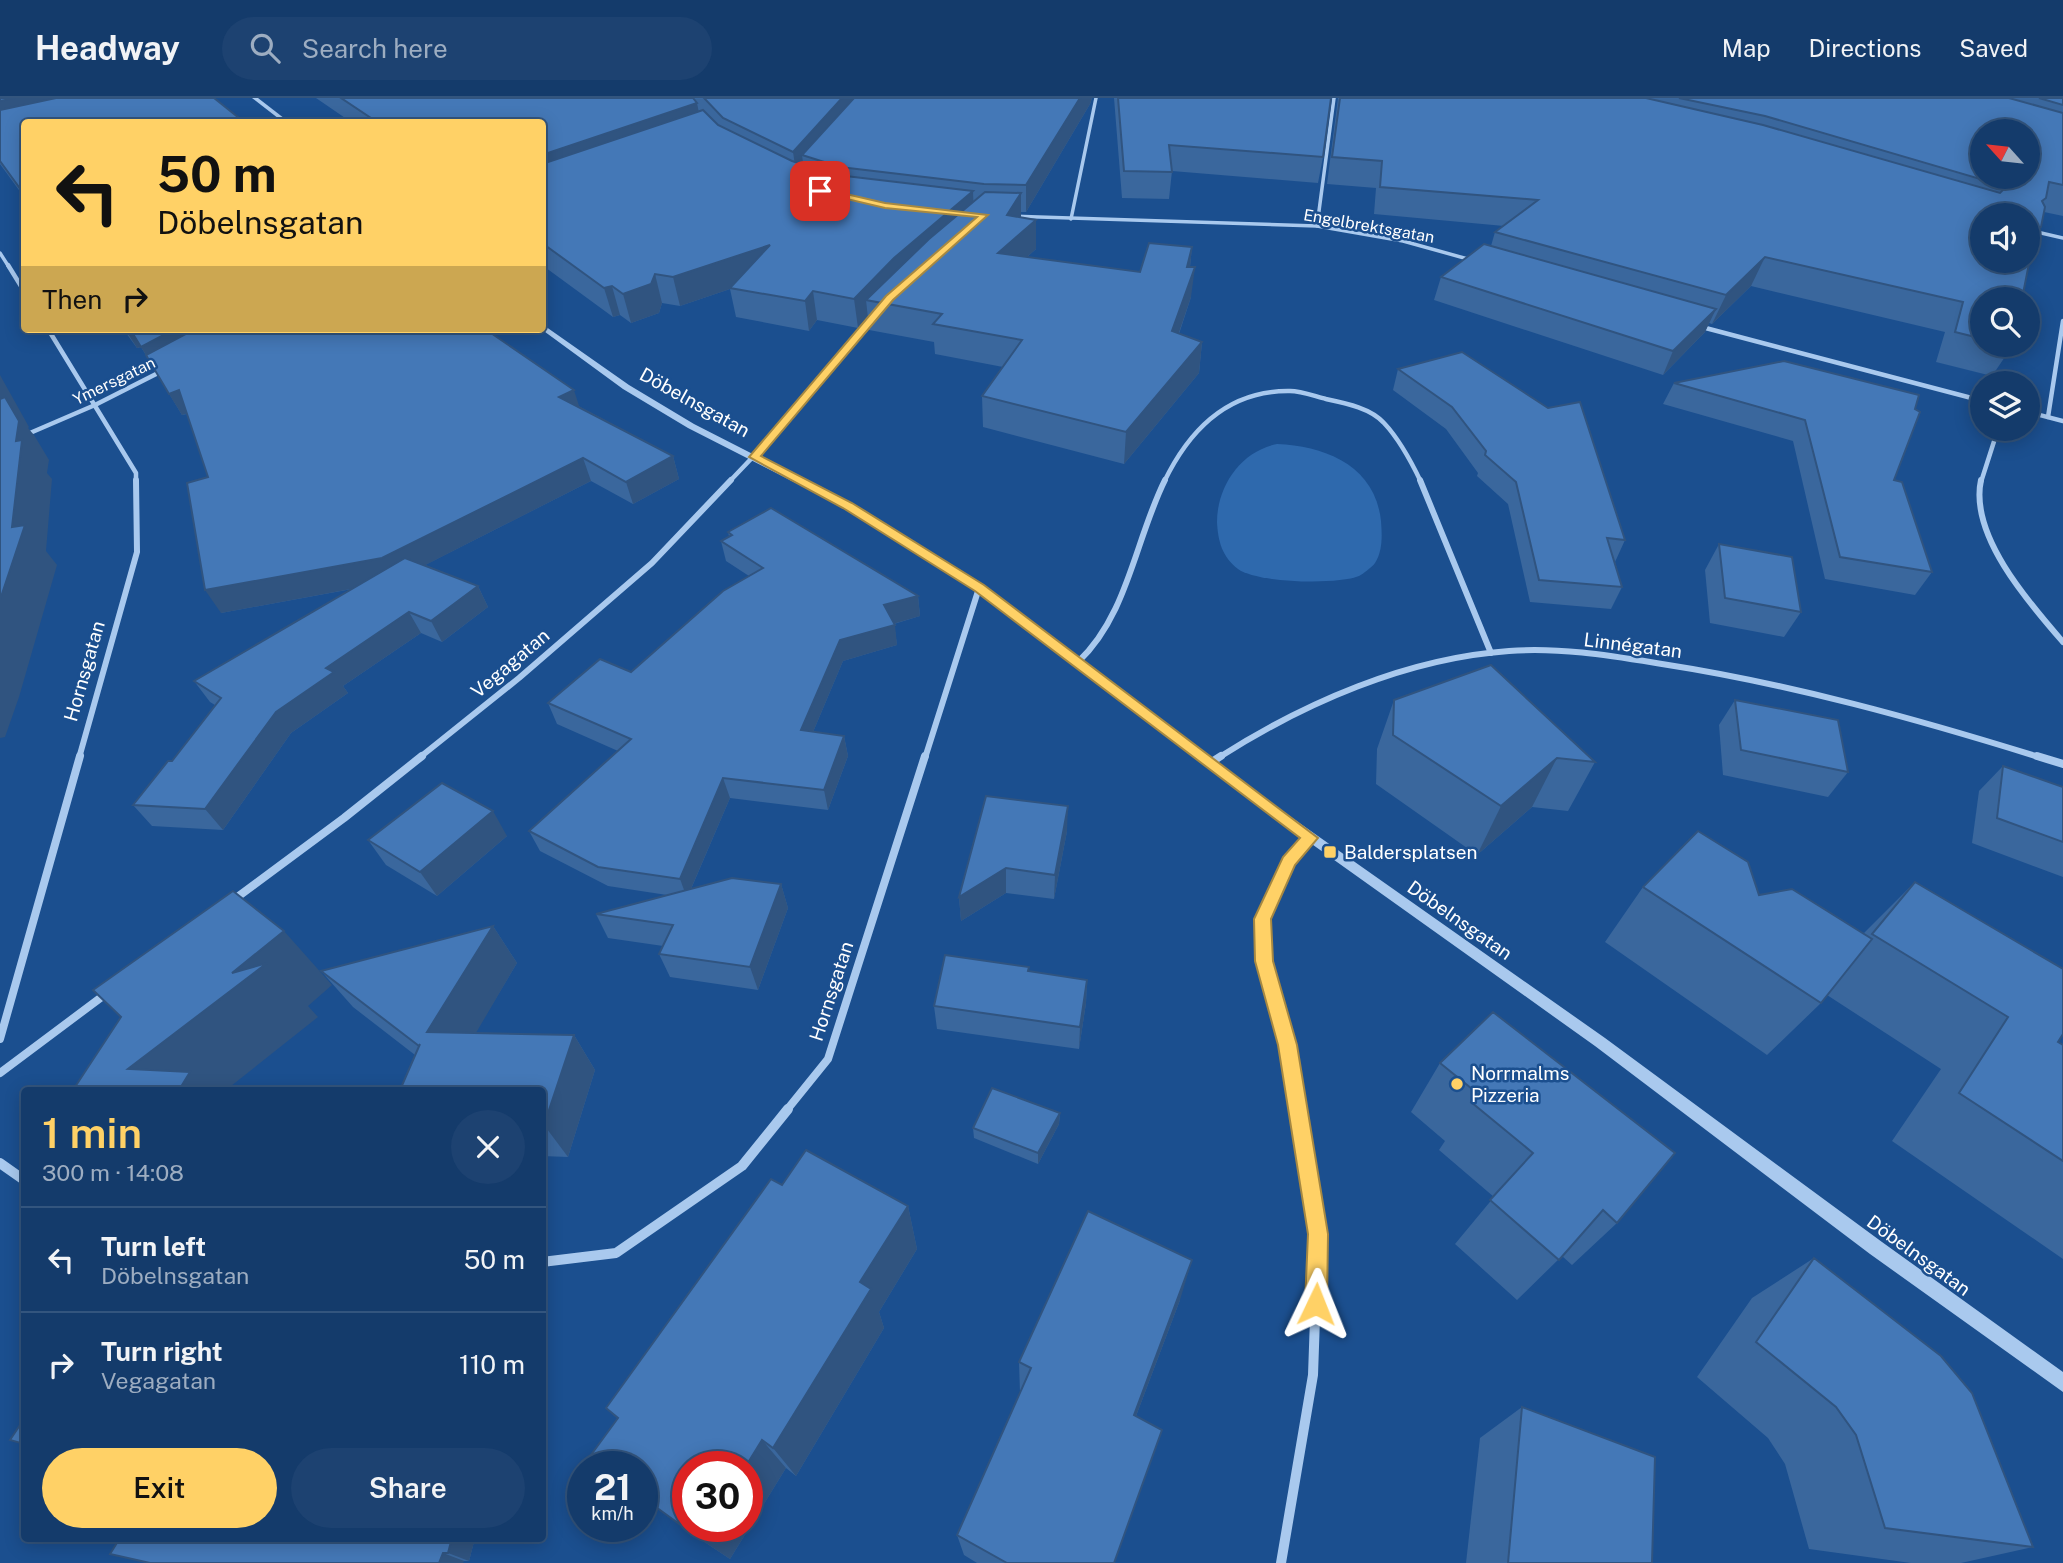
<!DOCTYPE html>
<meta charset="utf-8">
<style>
:root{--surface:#143b6b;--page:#1d4271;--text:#f1f3f6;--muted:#9dadc1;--line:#33557e;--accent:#ffd166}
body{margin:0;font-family:"Public Sans",sans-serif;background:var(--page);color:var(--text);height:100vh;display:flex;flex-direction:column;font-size:26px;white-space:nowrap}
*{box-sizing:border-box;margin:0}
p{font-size:23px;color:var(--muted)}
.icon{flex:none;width:38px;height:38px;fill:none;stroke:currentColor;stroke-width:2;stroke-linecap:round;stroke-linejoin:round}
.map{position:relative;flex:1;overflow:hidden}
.side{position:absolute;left:21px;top:989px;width:525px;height:455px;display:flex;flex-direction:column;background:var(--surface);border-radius:7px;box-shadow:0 4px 18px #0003,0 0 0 2px var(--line)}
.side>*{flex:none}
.guide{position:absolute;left:21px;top:21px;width:525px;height:214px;border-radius:7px;box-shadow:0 4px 18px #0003,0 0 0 2px var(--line);background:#ffd166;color:#111;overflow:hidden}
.needle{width:46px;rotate:297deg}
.controls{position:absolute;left:1970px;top:21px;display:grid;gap:14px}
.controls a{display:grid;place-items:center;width:70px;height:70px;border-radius:50%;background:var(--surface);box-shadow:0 4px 18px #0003,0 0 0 2px var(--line);font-size:35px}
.speed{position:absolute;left:567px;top:1353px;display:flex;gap:14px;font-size:35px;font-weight:700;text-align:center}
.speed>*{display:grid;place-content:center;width:91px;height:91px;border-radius:50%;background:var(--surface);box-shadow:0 4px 18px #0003,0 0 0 2px var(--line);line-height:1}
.speed small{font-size:18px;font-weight:400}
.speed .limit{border:10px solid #d22;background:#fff;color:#111}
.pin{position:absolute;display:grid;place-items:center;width:60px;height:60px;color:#fff;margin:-30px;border-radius:14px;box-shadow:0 4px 10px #0006}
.me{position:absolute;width:77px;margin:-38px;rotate:2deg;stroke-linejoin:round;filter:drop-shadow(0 0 5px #0008)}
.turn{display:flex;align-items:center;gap:24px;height:147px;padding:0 21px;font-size:32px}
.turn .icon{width:91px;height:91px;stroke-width:2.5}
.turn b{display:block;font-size:49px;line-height:60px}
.then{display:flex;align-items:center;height:66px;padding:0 21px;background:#0003;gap:14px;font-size:26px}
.round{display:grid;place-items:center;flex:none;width:74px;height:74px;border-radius:37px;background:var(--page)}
.overview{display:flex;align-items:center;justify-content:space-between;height:119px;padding:0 21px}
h1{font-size:42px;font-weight:600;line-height:52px;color:var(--accent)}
.button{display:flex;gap:14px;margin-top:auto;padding:14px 21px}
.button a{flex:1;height:80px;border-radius:42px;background:var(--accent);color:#111;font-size:28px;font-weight:600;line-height:80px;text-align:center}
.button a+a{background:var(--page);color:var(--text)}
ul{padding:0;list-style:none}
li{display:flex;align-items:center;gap:21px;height:105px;padding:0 21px;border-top:2px solid var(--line)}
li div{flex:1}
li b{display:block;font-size:26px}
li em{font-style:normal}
header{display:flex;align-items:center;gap:42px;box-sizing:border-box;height:98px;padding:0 35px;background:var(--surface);border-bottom:2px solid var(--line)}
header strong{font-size:33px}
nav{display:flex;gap:38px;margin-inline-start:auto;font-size:24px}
.search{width:490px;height:63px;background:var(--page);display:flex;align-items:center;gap:18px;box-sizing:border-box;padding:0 24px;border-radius:38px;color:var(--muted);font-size:26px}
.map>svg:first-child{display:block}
.green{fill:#2e69ad}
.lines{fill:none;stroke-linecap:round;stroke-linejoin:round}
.minor-far4{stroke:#a9c9ee;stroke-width:3.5}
.minor-far3{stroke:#a9c9ee;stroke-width:4.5}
.minor-far2{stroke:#a9c9ee;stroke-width:6}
.minor-far1{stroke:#a9c9ee;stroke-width:8}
.minor{stroke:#a9c9ee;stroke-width:10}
.tertiary{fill:#a9c9ee;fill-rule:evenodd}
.wall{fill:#3a679d}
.shaded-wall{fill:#305480}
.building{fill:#4478b7;stroke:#305480;stroke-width:2;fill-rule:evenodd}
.route{fill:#ffd166;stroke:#a68842;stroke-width:2}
.poi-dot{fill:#ffd166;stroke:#1b4f8f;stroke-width:2.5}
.labels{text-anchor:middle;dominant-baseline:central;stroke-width:5;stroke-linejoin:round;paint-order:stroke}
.far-street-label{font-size:16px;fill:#fff;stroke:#1b4f8f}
.street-label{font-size:19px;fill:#fff;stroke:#1b4f8f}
.poi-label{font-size:19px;fill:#fff;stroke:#1b4f8f;text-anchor:start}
</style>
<header>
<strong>Headway</strong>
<div class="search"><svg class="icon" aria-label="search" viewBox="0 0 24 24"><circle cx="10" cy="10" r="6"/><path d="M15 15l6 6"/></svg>Search here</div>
<nav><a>Map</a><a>Directions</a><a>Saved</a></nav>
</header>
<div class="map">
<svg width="2063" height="1465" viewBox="0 0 2063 1465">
<rect width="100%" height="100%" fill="#1b4f8f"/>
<path class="green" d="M1277,346C1326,348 1375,368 1381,423C1382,437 1383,452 1375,465C1372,469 1363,476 1359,478C1337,487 1257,485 1238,471C1222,459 1218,443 1217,424C1217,388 1241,353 1277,346Z"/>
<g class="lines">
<g class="minor-far4">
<polyline points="1011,118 1317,128 1403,143 1475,163"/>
<polyline points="1071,121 1096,0"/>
<polyline points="1317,128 1334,0"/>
<polyline points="2028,132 2063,140"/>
<polyline points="0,155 9,169"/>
</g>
<g class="minor-far3">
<polyline points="8,167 24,193"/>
<polyline points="1698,228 1983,303"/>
<polyline points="48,231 136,375 136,384"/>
<polyline points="2028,314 2063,323"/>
<polyline points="2048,319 2063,223"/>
<polyline points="23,338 95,307 164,272"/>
<polyline points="729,384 770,341 873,219"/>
<path d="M1164,384C1189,332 1228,292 1290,293C1301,293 1314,298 1326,301C1345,305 1371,310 1384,325C1400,342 1411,363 1421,384"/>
<polyline points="1981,384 1998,331"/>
</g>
<g class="minor-far2">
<polyline points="1420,382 1491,555"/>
<path d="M1981,382C1969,437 2029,505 2063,544"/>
<path d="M1078,564C1128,517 1135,442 1165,382"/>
<polyline points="79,660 137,454 136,382"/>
<polyline points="419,660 519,580 652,465 731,382"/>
<polyline points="925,660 979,490"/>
<path d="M1218,660C1304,605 1407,560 1509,553C1560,549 1612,558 1662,566C1791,586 1917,621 2042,660"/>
</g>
<g class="minor-far1">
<polyline points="2037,658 2063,666"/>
<polyline points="1210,665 1221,658"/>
<polyline points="232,803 344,720 422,658"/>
<polyline points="0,941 80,658"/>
<polyline points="0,975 107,895"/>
<polyline points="786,1013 828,961 925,658"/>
<polyline points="1298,1013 1287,947 1264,863 1262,821 1289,764 1310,740"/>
</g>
<g class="minor">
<polyline points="0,1065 24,1082"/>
<polyline points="542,1164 616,1155 742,1068 788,1011"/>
<polyline points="1281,1465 1313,1277 1318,1136 1298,1011"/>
</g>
<g class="tertiary">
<polygon points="252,0 258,0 289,24 283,24"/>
<polygon points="542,226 629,287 694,326 851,406 983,488 1251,691 1605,940 1882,1144 2063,1274 2063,1294 1870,1156 1595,948 1243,697 975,492 845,410 688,330 623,291 541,231"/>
</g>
</g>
<g class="wall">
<polygon points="0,0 24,24 24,99 0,66"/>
<polygon points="316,0 1092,0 1090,6 1026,114 1021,114 1021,119 1036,151 1027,159 1140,174 1192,149 1190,169 1191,199 1179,236 1202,244 1199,275 1124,366 983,329 982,298 1003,269 935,256 934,244 869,232 868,220 858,230 817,222 809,233 736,219 730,191 680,208 662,205 659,215 631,225 620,217 613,219 542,167 542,24 351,24"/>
<polygon points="1114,0 1331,0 1323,59 1318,85 1172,73 1169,101 1122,100"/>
<polygon points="1338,0 2063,0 2063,118 2044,114 1983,201 1983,247 2013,247 1992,278 1936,264 1945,234 1751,188 1712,226 1709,225 1705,234 1663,277 1434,202 1441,179 1491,148 1495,134 1504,128 1374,116 1376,90 1327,86"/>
<polygon points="123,231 485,231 580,309 673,358 679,381 633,406 591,383 425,467 478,488 488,509 442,544 421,535 343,588 348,595 291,635 223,732 152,728 133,707 172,663 215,607 210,604 194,583 352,491 221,515 208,379 187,316 182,317 141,249 137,250"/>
<polygon points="1462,254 1625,442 1615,464 1622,489 1611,511 1530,504 1508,406 1477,378 1478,375 1446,331 1393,292 1398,271"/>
<polygon points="1674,285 1919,297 1894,382 1932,474 1915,497 1825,481 1793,343 1663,306"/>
<polygon points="728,434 918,498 920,518 894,526 897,547 843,563 813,634 844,638 848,658 828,712 730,700 691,791 781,786 788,810 758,892 670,879 659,856 663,848 608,840 596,816 667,797 608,788 540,753 529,733 618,653 557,626 548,605 631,574 749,478 726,463 721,443 729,438"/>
<polygon points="1719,446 1801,514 1784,539 1710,525 1705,472"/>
<polygon points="1394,602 1595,664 1568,713 1532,709 1477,757 1376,686 1377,651"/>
<polygon points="1735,602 1848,674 1828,699 1723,677 1719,627"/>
<polygon points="2003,668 2063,689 2063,779 1972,745 1979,693"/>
<polygon points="1067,733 1054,801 1006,795 961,823 959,799"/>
<polygon points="507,738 437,798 386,767 368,742"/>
<polygon points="1915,784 2058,944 2063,947 2063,1161 1892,1043 1941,971 1827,897 1821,905 1767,957 1605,844 1643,789 1759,797 1864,835"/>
<polygon points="493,828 517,865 475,935 574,937 595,972 568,1059 542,1058 542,992 415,957 353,909 321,873"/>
<polygon points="1029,869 1029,873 1087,882 1086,905 1079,951 937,931 934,908"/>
<polygon points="1493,914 1617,1125 1572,1167 1562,1158 1517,1202 1455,1146 1494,1099 1439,1052 1445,1043 1411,1014 1440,965"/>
<polygon points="1060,1015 1059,1026 1038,1066 974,1040 973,1030"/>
<polygon points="782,1087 908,1108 917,1151 879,1214 884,1230 796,1378 786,1370 730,1461 700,1441 617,1320 606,1310"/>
<polygon points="1814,1160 2033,1449 1961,1465 1911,1465 1809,1451 1785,1366 1768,1340 1697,1279 1752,1200"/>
<polygon points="1180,1202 1136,1318 1114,1465 977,1465 964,1457 957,1437 1020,1295 1019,1264"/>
<polygon points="1522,1309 1652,1465 1466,1465 1480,1340"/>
<polygon points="120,1440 475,1440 469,1463 464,1463"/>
</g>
<g class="shaded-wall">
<polygon points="15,0 106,0 0,33 0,3"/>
<polygon points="842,0 858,0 802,57 804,72 797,81 793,54"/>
<polygon points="1080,0 1092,0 1090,6 1026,114 1026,87"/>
<polygon points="697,5 702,30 542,86 542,57"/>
<polygon points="973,93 974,120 866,202 868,220 858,230 854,201 894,160"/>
<polygon points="1021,95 1021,123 1007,117"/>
<polygon points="1036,122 1036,151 999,184 998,155"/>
<polygon points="2041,129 2028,148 2036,130"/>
<polygon points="770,147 730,190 730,191 680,208 673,179"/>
<polygon points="1192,149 1189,178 1187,169"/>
<polygon points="1765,159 1751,188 1712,226 1726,197"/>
<polygon points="1195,169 1191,199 1169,264 1172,233"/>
<polygon points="655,176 662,205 659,215 631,225 623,196"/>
<polygon points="612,188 620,217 613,219 604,190"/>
<polygon points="813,193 817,222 809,233 805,203"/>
<polygon points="1716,211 1705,234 1663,277 1673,253"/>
<polygon points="125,231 130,231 141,249 137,250"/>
<polygon points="175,231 225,231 154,270 141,249"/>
<polygon points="1202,244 1199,275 1124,366 1126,334"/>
<polygon points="0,277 29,329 28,330 34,337 49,362 47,375 52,381 46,453 57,467 19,599 5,639 0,640 0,502 12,429 0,342"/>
<polygon points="179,292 192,314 182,317 169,296"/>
<polygon points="574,292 581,314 559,299"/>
<polygon points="673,358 679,381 633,406 626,384"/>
<polygon points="583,360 591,383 394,483 221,515 205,492"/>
<polygon points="478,488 488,509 442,544 431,523"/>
<polygon points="918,498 920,518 886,528 884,507"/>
<polygon points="409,514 421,535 343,588 348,595 291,635 223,732 205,711 276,614 326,570"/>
<polygon points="895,527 897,547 843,563 805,653 801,632 840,542"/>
<polygon points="844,638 848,658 828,712 824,692"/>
<polygon points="1557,660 1532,709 1477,757 1501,708"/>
<polygon points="723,680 730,700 687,800 680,781"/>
<polygon points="1068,708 1067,733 1054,801 1055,777"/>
<polygon points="493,713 507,738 437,798 420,774"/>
<polygon points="1006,770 1006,795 961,823 959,799"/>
<polygon points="781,786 788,810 758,892 750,869"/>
<polygon points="493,828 517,865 456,969 427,934"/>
<polygon points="284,833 332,887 308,908 318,919 226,992 156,992 128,971 232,875"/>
<polygon points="1087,882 1086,905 1079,951 1080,929"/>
<polygon points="574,937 595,972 568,1059 544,1027"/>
<polygon points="1060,1015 1059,1026 1038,1066 1038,1055"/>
<polygon points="908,1108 917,1151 879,1214 884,1230 796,1378 773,1350 860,1184"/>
<polygon points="1192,1162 1180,1202 1125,1347 1134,1317"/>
<polygon points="762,1342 786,1370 730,1461 700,1441 708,1428 747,1428 747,1368 746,1368"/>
<polygon points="452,1440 475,1440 469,1463 448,1455"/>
<polygon points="443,1455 464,1463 463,1465 439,1465"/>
</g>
<g class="building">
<polygon points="0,0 15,0 0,3"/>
<polygon points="56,0 214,0 244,24 24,24 24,96 0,63 0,12"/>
<polygon points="341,0 693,0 697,5 542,57 542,24 377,24"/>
<polygon points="704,0 842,0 793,54 723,20"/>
<polygon points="854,0 1080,0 1026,87 984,86 840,69 802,57"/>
<polygon points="1118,0 1331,0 1323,59 1169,47 1172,74 1124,73"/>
<path d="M1340,0H1646L1763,27L2000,95L2004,91L2001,87L1765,18L1679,0H2009L2063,15V87L2049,84L2046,100L2042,103L2045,109L2041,129L2036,130L2022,201H1983V241L1955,234L1963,204L1765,159L1726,197L1495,134L1538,102L1380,89L1382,63L1332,59ZM1983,33H2028V79H1983ZM1983,117H2028V163H1983Z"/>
<polygon points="2039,0 2063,0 2063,7"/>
<polygon points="703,12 718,27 792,63 837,77 973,93 894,160 854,201 813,193 805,203 730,190 770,147 673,179 655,176 651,186 623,196 612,188 604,190 542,145 542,66"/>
<polygon points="985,94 1021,95 1007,117 1036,122 998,155 1140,174 1149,145 1192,149 1187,169 1195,169 1172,233 1202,244 1126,334 982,298 1022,242 933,226 942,216 866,202 929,141"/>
<polygon points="1484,146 1716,211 1673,253 1441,179"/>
<polygon points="130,231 175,231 141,249"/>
<polygon points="195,231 485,231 574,292 559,299 673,358 626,384 583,360 382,460 205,492 187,385 208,379 179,292 169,296 146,257"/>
<polygon points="1462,254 1548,310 1580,304 1625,442 1607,440 1622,489 1539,482 1516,384 1485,357 1486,353 1452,309 1398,271"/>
<polygon points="1784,263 1919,297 1915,311 1920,314 1894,382 1902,384 1932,474 1840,459 1805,322 1674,285"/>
<polygon points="5,299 19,323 16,343 22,342 12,429 25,427 0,502 0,301"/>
<polygon points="771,410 918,498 884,507 895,527 840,542 801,632 844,638 824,692 723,680 680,781 598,769 529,733 631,641 548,605 600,561 631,574 723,493 763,470 721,443 732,437 728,434"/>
<polygon points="1719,446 1792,459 1801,514 1725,500"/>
<polygon points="405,460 478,488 431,523 409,514 326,570 334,574 276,614 205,711 133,707 168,663 172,663 221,600 194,583"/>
<polygon points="1491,567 1595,664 1557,660 1501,708 1393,637 1394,602"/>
<polygon points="1735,602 1838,622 1848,674 1741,652"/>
<polygon points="2003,668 2063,689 2063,744 1997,720"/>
<polygon points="442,685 493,713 420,774 368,742"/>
<polygon points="986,698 1068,708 1055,777 1006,770 959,799"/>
<polygon points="1698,733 1748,764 1759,797 1792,791 1872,841 1821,905 1643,789"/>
<polygon points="732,780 781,786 750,869 659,856 673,827 596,816"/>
<polygon points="1915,784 2063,871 2063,936 2058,944 2063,947 2063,1063 1959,995 2008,919 1872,836"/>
<polygon points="233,793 284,833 232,875 267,865 128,971 190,974 179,992 73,992 121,919 93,892"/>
<polygon points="493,828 427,934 574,937 544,1027 542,1027 542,992 400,992 420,946 419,948 321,873"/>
<polygon points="945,857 1029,869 1028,873 1087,882 1080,929 934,908"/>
<polygon points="1493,914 1675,1055 1617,1125 1603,1112 1559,1162 1490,1102 1533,1055 1471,1004 1477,995 1440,965"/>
<polygon points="992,990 1060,1015 1038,1055 973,1030"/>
<polygon points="806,1052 908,1108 860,1184 871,1191 773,1350 762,1342 746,1368 688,1368 688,1428 708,1428 700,1441 642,1399 642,1368 599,1368 588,1361 618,1320 606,1310 771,1081 782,1087"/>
<polygon points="1088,1113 1192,1162 1134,1317 1162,1332 1114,1465 1007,1465 957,1437 1031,1270 1019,1264"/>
<polygon points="1814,1160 1941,1258 1972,1295 2033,1449 1885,1430 1856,1337 1836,1309 1756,1244"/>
<polygon points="1522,1309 1655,1359 1652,1465 1508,1465"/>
<polygon points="24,1321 24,1346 10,1342"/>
<polygon points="120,1440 452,1440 448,1455 443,1455 439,1465 150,1465 110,1456"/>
</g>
<polygon class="route" points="820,90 885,105 988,117 893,202 761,358 852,405 984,487 1318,740 1295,767 1271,821 1273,863 1297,947 1328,1136 1327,1206 1323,1214 1316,1217 1308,1214 1305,1206 1308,1136 1278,947 1255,863 1254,821 1283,759 1300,740 975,493 843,410 749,359 886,198 977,119 885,110 817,94"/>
<g class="poi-dot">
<rect x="1323" y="747" width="14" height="14" rx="3.5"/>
<circle cx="1457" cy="986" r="7"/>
</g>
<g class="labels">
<g class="far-street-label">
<text transform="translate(1369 128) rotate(10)">Engelbrektsgatan</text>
<text transform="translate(114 283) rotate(-26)">Ymersgatan</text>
</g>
<g class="street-label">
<text transform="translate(695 304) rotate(29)">Döbelnsgatan</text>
<text transform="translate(1633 547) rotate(7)">Linnégatan</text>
<text transform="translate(510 565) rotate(-40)">Vegagatan</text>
<text transform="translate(84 573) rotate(-74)">Hornsgatan</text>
<text transform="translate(1460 822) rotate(35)">Döbelnsgatan</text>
<text transform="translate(831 893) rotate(-72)">Hornsgatan</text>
<text transform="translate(1919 1157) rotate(36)">Döbelnsgatan</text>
</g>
<g class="poi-label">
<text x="1344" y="754">Baldersplatsen</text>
<text x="1471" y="975">Norrmalms<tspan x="1471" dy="22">Pizzeria</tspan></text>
</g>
</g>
</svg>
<div class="controls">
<a><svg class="needle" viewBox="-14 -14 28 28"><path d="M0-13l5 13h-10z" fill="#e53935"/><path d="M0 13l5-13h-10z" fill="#9dadc1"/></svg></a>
<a><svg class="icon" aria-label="sound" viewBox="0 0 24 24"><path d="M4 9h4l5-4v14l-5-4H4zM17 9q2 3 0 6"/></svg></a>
<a><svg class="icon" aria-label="search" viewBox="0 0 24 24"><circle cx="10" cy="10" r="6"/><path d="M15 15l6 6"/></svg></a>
<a><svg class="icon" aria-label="layers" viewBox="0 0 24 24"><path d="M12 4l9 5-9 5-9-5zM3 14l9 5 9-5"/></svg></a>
</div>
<div class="speed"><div>21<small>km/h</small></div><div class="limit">30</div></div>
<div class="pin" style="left:820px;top:93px;background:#d93025"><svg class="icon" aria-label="arrive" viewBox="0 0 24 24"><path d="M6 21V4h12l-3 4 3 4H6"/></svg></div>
<svg class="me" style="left:1316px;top:1206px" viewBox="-20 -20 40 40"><path d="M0-17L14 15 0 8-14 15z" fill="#ffd166" stroke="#fff" stroke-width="4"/></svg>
<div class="guide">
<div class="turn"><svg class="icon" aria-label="left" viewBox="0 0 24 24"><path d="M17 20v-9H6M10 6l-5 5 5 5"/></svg><div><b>50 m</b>Döbelnsgatan</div></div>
<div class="then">Then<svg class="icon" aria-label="right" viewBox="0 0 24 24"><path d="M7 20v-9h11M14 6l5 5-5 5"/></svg></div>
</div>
<section class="side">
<div class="overview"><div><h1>1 min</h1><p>300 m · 14:08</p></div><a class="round"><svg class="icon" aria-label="close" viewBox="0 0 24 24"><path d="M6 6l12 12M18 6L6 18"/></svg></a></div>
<ul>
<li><svg class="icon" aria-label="left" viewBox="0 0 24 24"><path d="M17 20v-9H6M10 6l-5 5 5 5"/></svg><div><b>Turn left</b><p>Döbelnsgatan</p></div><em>50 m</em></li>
<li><svg class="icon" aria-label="right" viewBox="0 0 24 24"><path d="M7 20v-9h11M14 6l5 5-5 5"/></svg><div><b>Turn right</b><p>Vegagatan</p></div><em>110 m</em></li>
</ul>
<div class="button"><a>Exit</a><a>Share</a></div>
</section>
</div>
